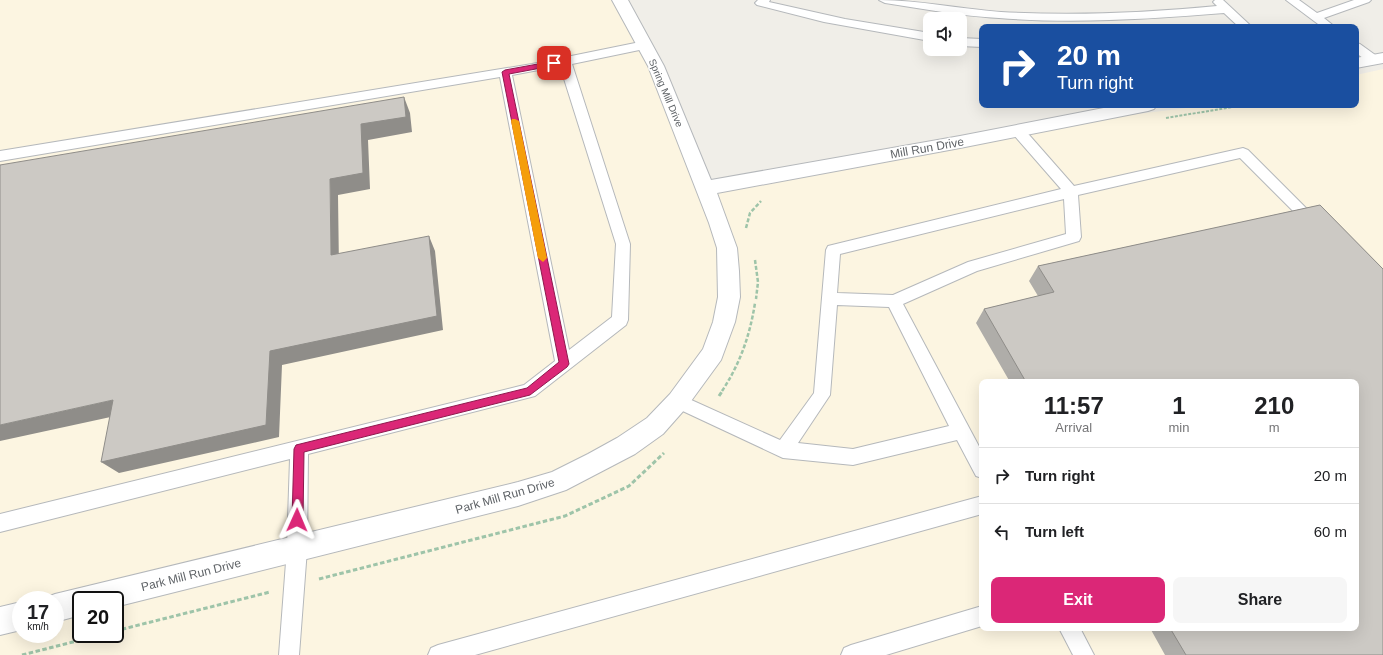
<!DOCTYPE html>
<style>
:root{--surface:#fff;--page:#f6f6f6;--text:#202124;--muted:#757577;--line:#e0e0e0;--accent:#db2777}
body{margin:0;font-family:Arial,sans-serif;background:var(--page);color:var(--text);height:100vh;display:flex;flex-direction:column;font-size:15px;white-space:nowrap}
*{box-sizing:border-box;margin:0}
p{font-size:13px;color:var(--muted)}
.icon{flex:none;width:22px;height:22px;fill:none;stroke:currentColor;stroke-width:2;stroke-linecap:round;stroke-linejoin:round}
.map{position:relative;flex:1;overflow:hidden}
.panel{position:absolute;left:979px;top:379px;width:380px;height:252px;display:flex;flex-direction:column;background:var(--surface);border-radius:8px;box-shadow:0 4px 16px #0002}
.panel>*{flex:none}
.top-card{position:absolute;left:979px;top:24px;width:380px;height:84px;border-radius:8px;box-shadow:0 4px 16px #0002;background:#1a4fa0;color:#fff;overflow:hidden}
.controls{position:absolute;left:923px;top:12px;display:grid;gap:8px}
.controls a{display:grid;place-items:center;width:44px;height:44px;border-radius:8px;background:var(--surface);box-shadow:0 4px 16px #0002;font-size:20px}
.speed{position:absolute;left:12px;top:591px;display:flex;gap:8px;font-size:20px;font-weight:700;text-align:center}
.speed>*{display:grid;place-content:center;width:52px;height:52px;border-radius:50%;background:var(--surface);box-shadow:0 4px 16px #0002;line-height:1}
.speed small{font-size:10px;font-weight:400}
.speed .limit{border:2px solid #111;border-radius:6px;background:#fff;color:#111}
.pin{position:absolute;display:grid;place-items:center;width:34px;height:34px;color:#fff;margin:-17px;border-radius:8px;box-shadow:0 2px 6px #0006}
.me{position:absolute;width:44px;margin:-22px;rotate:1deg;stroke-linejoin:round;filter:drop-shadow(0 0 3px #0008)}
.turn{display:flex;align-items:center;gap:14px;height:84px;padding:0 12px;font-size:18px}
.turn .icon{width:52px;height:52px;stroke-width:2.5}
.turn b{display:block;font-size:28px;line-height:34px}
.eta{display:flex;justify-content:space-evenly;align-items:center;height:68px;text-align:center}
.eta b{font-size:24px;font-weight:700;line-height:28px}
.action{display:flex;gap:8px;margin-top:auto;padding:8px 12px}
.action a{flex:1;height:46px;border-radius:8px;background:var(--accent);color:#fff;font-size:16px;font-weight:700;line-height:46px;text-align:center}
.action a+a{background:var(--page);color:var(--text)}
ul{padding:0;list-style:none}
li{display:flex;align-items:center;gap:12px;height:56px;padding:0 12px;border-top:1px solid var(--line)}
li div{flex:1}
li b{display:block;font-size:15px}
li em{font-style:normal}
.map>svg:first-child{display:block}
.commercial{fill:#fcf5e1;fill-rule:evenodd}
.lines{fill:none;stroke-linecap:round;stroke-linejoin:round}
.service-casing{stroke:#b5b8bb;stroke-width:2}
.minor-casing{stroke:#b5b8bb;stroke-width:2}
.path-far2{stroke:#9ec4a9;stroke-width:2;stroke-dasharray:3 1.5;stroke-linecap:butt}
.path-far1{stroke:#9ec4a9;stroke-width:2.5;stroke-dasharray:4 2;stroke-linecap:butt}
.path{stroke:#9ec4a9;stroke-width:3;stroke-dasharray:4.5 2.5;stroke-linecap:butt}
.service{fill:#fff;fill-rule:evenodd}
.minor{fill:#fff;fill-rule:evenodd}
.wall{fill:#afada9}
.shaded-wall{fill:#8f8d89}
.building{fill:#ccc9c4;stroke:#8f8d89}
.route{fill:#db2777;stroke:#8e194d}
.slow{fill:#f59e0b}
.labels{text-anchor:middle;dominant-baseline:central;stroke-width:3;stroke-linejoin:round;paint-order:stroke}
.far-street-label{font-size:10px;fill:#5f6367;stroke:#fff}
.street-label{font-size:12px;fill:#5f6367;stroke:#fff}
</style>
<div class="map">
<svg width="1383" height="655" viewBox="0 0 1383 655">
<rect width="100%" height="100%" fill="#f0eee8"/>
<path class="commercial" d="M0,0H620L706,188L1039,126L1211,105H1356V75L1383,69V655H0ZM982,382H1356V628H982ZM21,600H55V634H21ZM81,600H115V634H81Z"/>
<g class="lines">
<g class="service-casing">
<g id="service">
<polygon points="758,0 770,0 769,2 845,19 930,33 930,41 824,22 757,5 755,3"/>
<path d="M879,0C920,0 960,9 1001,12C1073,16 1145,13 1217,6L1213,2L1215,0H1223L1252,27H1239L1224,13C1149,19 1074,24 999,18C961,16 923,9 885,3Z"/>
<polygon points="1286,0 1299,0 1317,13 1354,0 1371,0 1369,2 1324,18 1335,27 1322,27"/>
<polygon points="960,38 982,39 982,47 960,46"/>
<path d="M645,41L649,42L651,45L649,48L572,64L630,244L628,320L626,325L535,396L308,454L307,549L299,655H279L287,549L290,459L0,532V514L524,385L555,361L500,77L0,161V151L532,64ZM560,66L616,244L612,317L569,350L512,75Z"/>
<polygon points="1356,43 1360,44 1378,57 1380,60 1378,63 1370,63 1356,53"/>
<path d="M1018,127L1023,128L1074,186L1243,148L1248,150L1322,224L1320,228L1315,229L1310,228L1240,158L1078,195L1081,237L1079,241L977,271L903,304L982,452V478L976,476L957,440L853,465L783,458L672,406L669,401L672,396L678,394L780,440L814,393L826,250L828,246L1061,189L1013,134L1011,131L1013,128ZM1064,199L1066,234L968,262L893,295L837,293L840,254ZM837,305L889,307L949,426L853,449L798,443L830,395Z"/>
<polygon points="982,496 982,514 475,655 428,655 431,648 438,645"/>
<polygon points="982,606 982,626 886,655 841,655 844,648 851,645"/>
<polygon points="1059,628 1080,628 1094,655 1073,655"/>
</g>
</g>
<g class="minor-casing">
<g id="minor">
<polygon points="612,0 628,0 664,66 711,180 960,136 1119,105 1157,105 1154,109 1148,111 960,148 717,193 737,248 739,271 740,297 735,322 721,360 686,408 663,434 635,454 566,490 518,506 115,607 115,600 81,600 81,615 55,622 55,600 44,600 45,598 55,594 518,482 552,472 588,454 617,438 647,418 670,394 703,349 713,322 718,297 717,248 709,223 648,66"/>
<polygon points="1383,53 1383,63 1356,68 1356,58"/>
<polygon points="21,602 21,630 0,635 0,607"/>
</g>
</g>
<polyline class="path-far2" points="1166,118 1245,105"/>
<g class="path-far1">
<polyline points="746,228 750,213 761,201"/>
<polyline points="755,260 758,282 756,299"/>
<path d="M722,391C740,364 750,335 755,303"/>
</g>
<g class="path">
<polyline points="719,396 723,390"/>
<polyline points="319,579 565,516 629,486 664,453"/>
<polyline points="115,631 270,592"/>
<polyline points="22,655 104,634"/>
</g>
<use href="#service" class="service"/>
<use href="#minor" class="minor"/>
</g>
<polygon class="wall" points="1320,205 1383,269 1383,655 1165,655 1150,628 1356,628 1356,382 1010,382 976,323 984,309 1038,296 1029,281 1038,266"/>
<g class="shaded-wall">
<polygon points="404,97 410,113 412,132 368,140 370,189 338,195 339,270 331,255 330,179 361,124"/>
<polygon points="429,236 435,251 443,330 282,365 279,437 119,473 101,462 270,351"/>
<polygon points="113,400 129,413 0,441 0,425"/>
</g>
<g class="building">
<polygon points="404,97 406,117 361,124 363,173 330,179 331,255 429,236 437,316 270,351 266,425 101,462 113,400 0,425 0,165"/>
<polygon points="1320,205 1383,269 1383,655 1186,655 1170,628 1356,628 1356,382 1026,382 984,309 1054,292 1038,266"/>
</g>
<polygon class="route" points="554,61 558,63 557,65 509,74 569,364 567,367 530,395 304,452 303,520 301,524 297,525 294,524 292,520 294,449 296,445 527,388 559,362 502,72 505,70"/>
<polygon class="slow" points="512,119 515,119 519,121 547,258 543,262 538,258 511,121"/>
<g class="labels">
<g class="far-street-label">
<text transform="translate(666 93) rotate(67)">Spring Mill Drive</text>
</g>
<g class="street-label">
<text transform="translate(927 148) rotate(-10)">Mill Run Drive</text>
<text transform="translate(505 496) rotate(-16)">Park Mill Run Drive</text>
<text transform="translate(191 575) rotate(-14)">Park Mill Run Drive</text>
</g>
</g>
</svg>
<div class="controls">
<a><svg class="icon" aria-label="sound" viewBox="0 0 24 24"><path d="M4 9h4l5-4v14l-5-4H4zM17 9q2 3 0 6"/></svg></a>
</div>
<div class="speed"><div>17<small>km/h</small></div><div class="limit">20</div></div>
<div class="pin" style="left:554px;top:63px;background:#d93025"><svg class="icon" aria-label="arrive" viewBox="0 0 24 24"><path d="M6 21V4h12l-3 4 3 4H6"/></svg></div>
<svg class="me" style="left:297px;top:520px" viewBox="-20 -20 40 40"><path d="M0-17L14 15 0 8-14 15z" fill="#db2777" stroke="#fff" stroke-width="4"/></svg>
<div class="top-card">
<div class="turn"><svg class="icon" aria-label="right" viewBox="0 0 24 24"><path d="M7 20v-9h11M14 6l5 5-5 5"/></svg><div><b>20 m</b>Turn right</div></div>
</div>
<section class="panel">
<div class="eta">
<div><b>11:57</b><p>Arrival</p></div>
<div><b>1</b><p>min</p></div>
<div><b>210</b><p>m</p></div>
</div>
<ul>
<li><svg class="icon" aria-label="right" viewBox="0 0 24 24"><path d="M7 20v-9h11M14 6l5 5-5 5"/></svg><div><b>Turn right</b></div><em>20 m</em></li>
<li><svg class="icon" aria-label="left" viewBox="0 0 24 24"><path d="M17 20v-9H6M10 6l-5 5 5 5"/></svg><div><b>Turn left</b></div><em>60 m</em></li>
</ul>
<div class="action"><a>Exit</a><a>Share</a></div>
</section>
</div>
